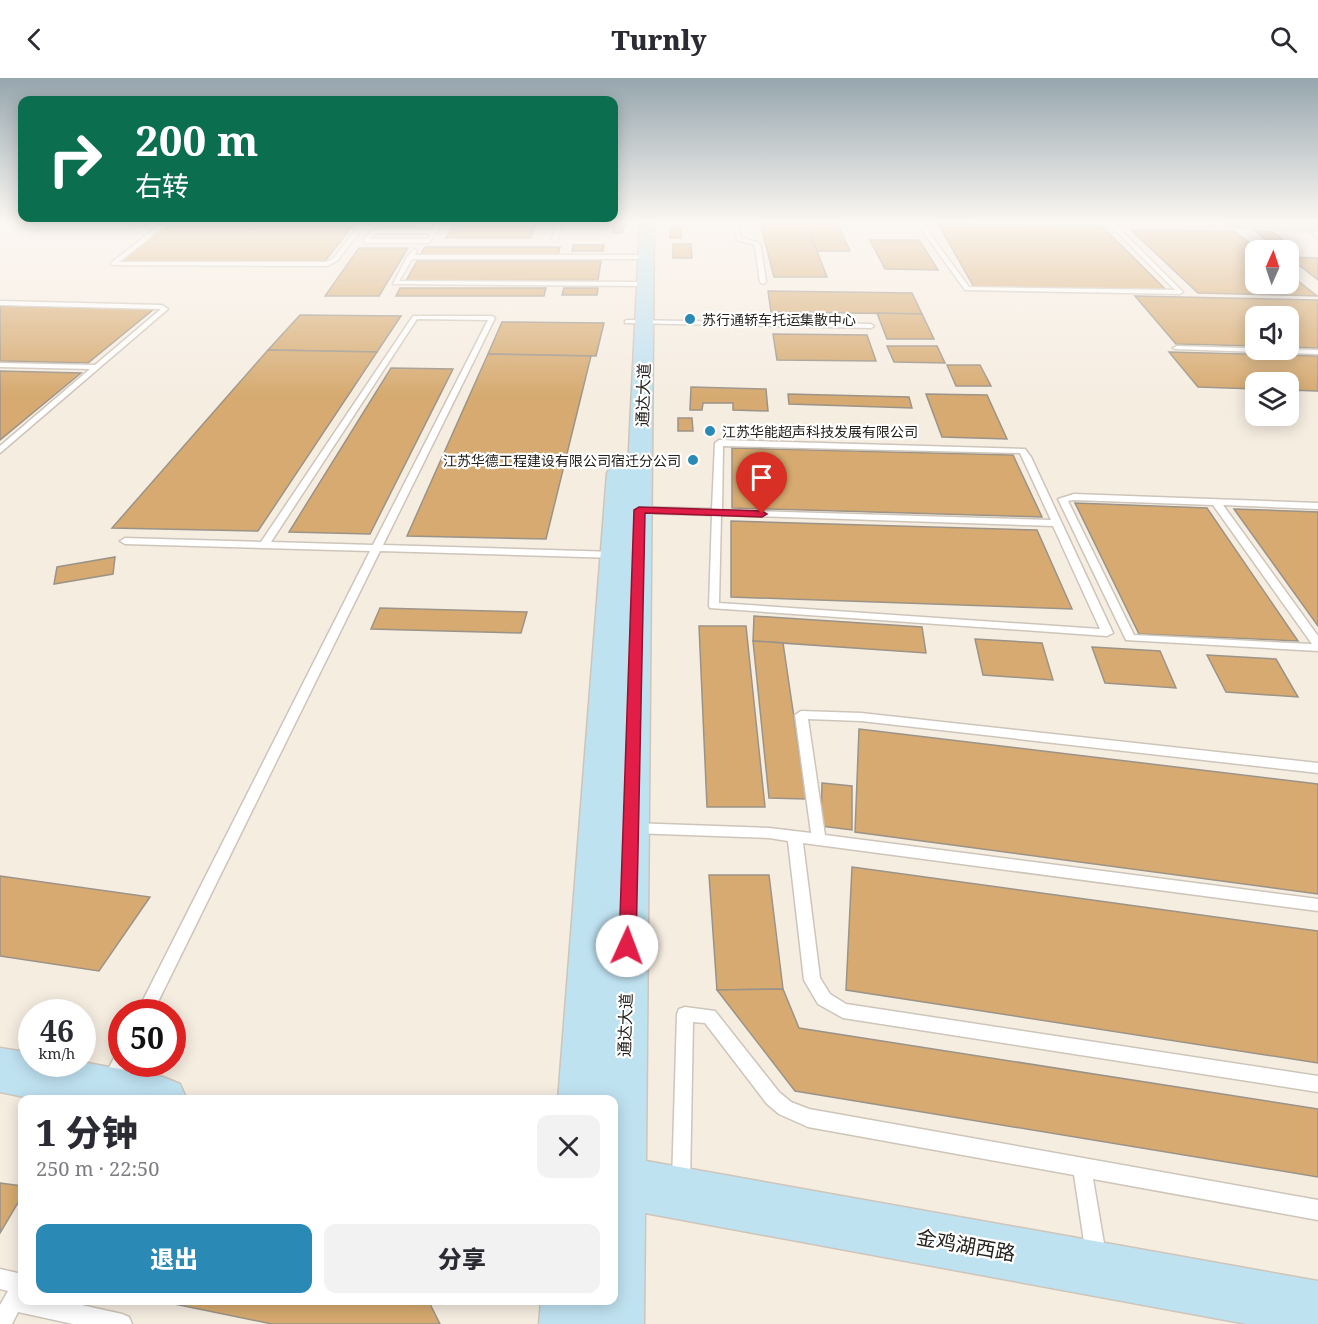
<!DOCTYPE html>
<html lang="zh">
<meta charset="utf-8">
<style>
:root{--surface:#fff;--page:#f2f2f3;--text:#2b2b33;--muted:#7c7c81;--accent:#2b8ab5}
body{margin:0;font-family:"Noto Serif","Noto Sans SC",serif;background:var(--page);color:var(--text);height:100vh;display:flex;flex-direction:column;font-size:22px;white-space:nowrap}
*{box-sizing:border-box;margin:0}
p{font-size:20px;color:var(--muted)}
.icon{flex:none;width:33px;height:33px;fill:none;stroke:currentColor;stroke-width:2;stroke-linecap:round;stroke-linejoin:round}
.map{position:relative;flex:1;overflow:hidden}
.side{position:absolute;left:18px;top:1017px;width:600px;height:210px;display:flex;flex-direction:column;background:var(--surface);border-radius:12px;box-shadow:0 3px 15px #0003}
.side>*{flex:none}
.guide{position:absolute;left:18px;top:18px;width:600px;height:126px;border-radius:12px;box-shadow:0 3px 15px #0003;background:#0b6e4f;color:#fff;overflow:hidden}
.needle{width:39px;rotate:3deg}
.fabs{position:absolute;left:1245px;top:162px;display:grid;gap:12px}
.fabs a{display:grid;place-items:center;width:54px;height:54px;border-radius:12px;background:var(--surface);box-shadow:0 3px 15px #0003;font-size:30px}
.speed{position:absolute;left:18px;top:921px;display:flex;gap:12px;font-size:30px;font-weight:700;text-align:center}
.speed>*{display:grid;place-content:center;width:78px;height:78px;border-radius:50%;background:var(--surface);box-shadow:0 3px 15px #0003;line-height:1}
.speed small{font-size:15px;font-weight:400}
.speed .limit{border:9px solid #d22;background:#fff;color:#111}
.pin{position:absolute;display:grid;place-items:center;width:51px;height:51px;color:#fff;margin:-62px -26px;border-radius:50% 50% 50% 0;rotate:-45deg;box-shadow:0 0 6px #0007}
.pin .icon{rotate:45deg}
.me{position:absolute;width:66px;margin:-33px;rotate:2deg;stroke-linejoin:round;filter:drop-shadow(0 0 4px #0008)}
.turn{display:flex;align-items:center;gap:21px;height:126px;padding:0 18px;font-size:27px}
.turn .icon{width:78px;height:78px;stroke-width:2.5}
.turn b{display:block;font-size:42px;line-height:51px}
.round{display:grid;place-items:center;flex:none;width:63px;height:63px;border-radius:12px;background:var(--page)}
.head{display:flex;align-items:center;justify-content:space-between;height:102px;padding:0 18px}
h1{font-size:36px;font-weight:800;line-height:45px}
.cta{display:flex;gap:12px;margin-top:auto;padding:12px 18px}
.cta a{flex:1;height:69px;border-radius:12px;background:var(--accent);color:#fff;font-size:24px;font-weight:800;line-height:69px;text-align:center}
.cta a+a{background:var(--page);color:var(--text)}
header{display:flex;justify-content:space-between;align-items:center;height:78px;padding:0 18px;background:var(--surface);font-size:27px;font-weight:800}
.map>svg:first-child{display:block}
.building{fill:#d6aa70;stroke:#9c9388;stroke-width:1.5}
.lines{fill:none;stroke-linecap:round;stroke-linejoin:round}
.lane-casing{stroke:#cec5ba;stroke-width:3}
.secondary-casing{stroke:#cec5ba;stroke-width:3}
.lane{fill:#fff;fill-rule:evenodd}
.secondary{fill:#bfe2f1;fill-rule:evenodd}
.route{fill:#e11d48;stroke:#92132f;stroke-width:1.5}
.poi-dot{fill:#2b8ab5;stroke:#fff;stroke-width:2}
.labels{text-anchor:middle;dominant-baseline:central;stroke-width:4.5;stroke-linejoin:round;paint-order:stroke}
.far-poi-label{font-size:14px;fill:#25211d;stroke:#fff;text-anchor:start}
.street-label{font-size:16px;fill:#25211d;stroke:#fff}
.near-street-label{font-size:20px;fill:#25211d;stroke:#fff}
</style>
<header><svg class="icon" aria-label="back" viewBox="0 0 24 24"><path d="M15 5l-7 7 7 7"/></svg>Turnly<svg class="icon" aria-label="search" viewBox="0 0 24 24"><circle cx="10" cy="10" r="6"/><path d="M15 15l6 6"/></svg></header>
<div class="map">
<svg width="1318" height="1246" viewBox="0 0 1318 1246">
<rect width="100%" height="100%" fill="#f6ede1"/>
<g class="building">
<polygon points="33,145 136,145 31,146"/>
<polygon points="168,145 355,145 325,183 119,184"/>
<polygon points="385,145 415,145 412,150 381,150"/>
<polygon points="455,145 536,145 531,160 446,160"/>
<polygon points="614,145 624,145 623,155 612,155"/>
<polygon points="760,145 806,145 827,199 774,199"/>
<polygon points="806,145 837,145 850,173 817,173"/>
<polygon points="938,146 1102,148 1166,212 974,209"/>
<rect x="670" y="150" width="11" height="10"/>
<polygon points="1131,152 1234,153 1259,172 1256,172 1256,206 1288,206 1288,195 1317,218 1198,215"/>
<polygon points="1256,153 1273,154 1290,168 1272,168"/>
<polygon points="870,162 919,162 938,192 885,191"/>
<polygon points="673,166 691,166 692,180 673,180"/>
<polygon points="573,167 604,167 603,173 572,173"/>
<polygon points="425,169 560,169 558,177 420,177"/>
<polygon points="359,170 408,170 379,218 325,218"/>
<polygon points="1289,179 1318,180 1318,202"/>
<polygon points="417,183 601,183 598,202 406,203"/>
<polygon points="400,210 546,210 544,218 396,218"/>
<polygon points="564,210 598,210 597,217 562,217"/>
<polygon points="768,213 912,215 922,236 771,234"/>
<polygon points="1135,218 1318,222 1318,270 1288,269 1288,238 1256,238 1256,268 1176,266"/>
<polygon points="0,228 154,231 88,285 0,283"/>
<polygon points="877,235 922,236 934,261 887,261"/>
<polygon points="300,237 401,238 377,274 268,272"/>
<polygon points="502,244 604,245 596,278 488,276"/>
<polygon points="773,256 867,257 876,283 777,282"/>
<polygon points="887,268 937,268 945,285 894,284"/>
<polygon points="268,272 377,274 258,453 112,450"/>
<polygon points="1169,274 1318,278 1318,313 1288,312 1288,304 1256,304 1256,311 1198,309"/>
<polygon points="488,276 591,278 546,461 407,458"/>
<polygon points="947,287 980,287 991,308 956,308"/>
<polygon points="391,290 453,291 370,456 289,454"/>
<polygon points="0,293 81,295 0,362"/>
<polygon points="691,309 766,311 768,333 733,332 733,325 703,325 702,332 690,332"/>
<polygon points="788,316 909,319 912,330 789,326"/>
<polygon points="926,316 987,317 1007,361 942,359"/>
<polygon points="678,340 692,340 693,353 678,353"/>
<polygon points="732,370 1013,377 1042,439 732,430"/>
<polygon points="1075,425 1207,430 1298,563 1139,556"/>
<polygon points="1234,431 1318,434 1318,548"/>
<polygon points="731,443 1037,452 1072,531 731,519"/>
<polygon points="115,479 113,496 54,506 57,489"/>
<polygon points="380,530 527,534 521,555 371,551"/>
<polygon points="754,538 922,549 926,575 753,563"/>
<polygon points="699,548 746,548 765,729 707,729"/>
<polygon points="975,561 1042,565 1053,602 983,597"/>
<polygon points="753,563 783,565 806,721 769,720"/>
<polygon points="1092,569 1160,573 1176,610 1105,605"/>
<polygon points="1207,577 1276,581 1298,619 1226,614"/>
<polygon points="859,651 1318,706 1318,816 855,754"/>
<polygon points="822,705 852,708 852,752 821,748"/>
<polygon points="852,789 1318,853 1318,985 846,912"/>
<polygon points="709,797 769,797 783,911 717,912"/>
<polygon points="0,798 150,819 99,893 0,878"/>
<polygon points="783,911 799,950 1318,1031 1318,1099 795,1013 717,912"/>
<polygon points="0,1105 22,1108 22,1118 0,1155"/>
<polygon points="155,1222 428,1222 440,1246 272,1246"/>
</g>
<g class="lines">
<g class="lane-casing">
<g id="lane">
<polygon points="17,145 31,147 129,147 148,145 129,151 31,151 21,149"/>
<polygon points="162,145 168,145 119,184 326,184 333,181 361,145 366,145 337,183 327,188 111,187 111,185"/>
<path d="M436,145H442L429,165H366L363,163L373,151H433ZM375,155H431L427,161H370Z"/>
<polygon points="556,145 562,145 558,162 555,164 552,162"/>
<polygon points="630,145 738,145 741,160 757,164 761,169 766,204 763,206 760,204 755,169 753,166 736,162 734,147 633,147"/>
<polygon points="917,145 922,145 969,209 1175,212 1110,147 1055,147 1052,145 1114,145 1183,214 1180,216 965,212"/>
<polygon points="1311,147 1318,155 1318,161 1308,149"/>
<polygon points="414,171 417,173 414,177 647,177 650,179 647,181 412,181 399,203 646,204 649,206 646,208 393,206 407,179"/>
<polygon points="0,223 162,227 168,231 0,375 0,368 90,291 0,289 0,285 95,287 161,231 0,227"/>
<path d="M413,238H492L495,240L383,467L616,474L621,477L616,480L380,473L153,934H137L370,473L125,466L120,463L125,460L261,464ZM417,241L488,242L373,467L271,464Z"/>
<polygon points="627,242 871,246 874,248 871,250 625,245 625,243"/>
<polygon points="1177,268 1318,272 1318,276 1175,271 1173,270"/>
<path d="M719,362L1025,371L1031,379L1113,555L1107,558L710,530L709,528L712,437L639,435L634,432L639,429L712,431L715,365ZM723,368L1020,375L1051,442L722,432ZM721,437L1053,448L1100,551L719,525Z"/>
<path d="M1074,416L1318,425V431L1223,427L1318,558V573L1126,562L1058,421ZM1074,422L1213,427L1312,566L1134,557L1068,423Z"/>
<polygon points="801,633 861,635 1318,685 1318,695 861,643 808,641 825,757 1318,821 1318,833 803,765 820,900 830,916 846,926 1318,998 1318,1014 843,940 818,926 804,902 788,763 769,760 632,755 627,754 625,750 627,746 632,745 769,750 811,755 795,637"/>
<polygon points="685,929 715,933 779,1014 791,1024 809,1031 1318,1122 1318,1142 1093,1101 1106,1177 1103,1184 1096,1187 1089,1184 1086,1177 1074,1097 808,1049 779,1036 767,1026 705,945 693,944 690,1105 688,1112 681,1114 674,1112 672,1105 677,936 679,931"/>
<polygon points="122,974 122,986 129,986 116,1011 110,1013 104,1011 101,1005 116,976"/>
<polygon points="0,1191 22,1196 22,1222 59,1222 122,1236 129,1239 132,1246 73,1246 18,1234 12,1246 0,1246 0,1227 8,1213 0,1211"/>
</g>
</g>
<g class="secondary-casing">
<g id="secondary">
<polygon points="640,145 654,145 646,1083 1318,1203 1318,1246 1247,1246 645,1135 644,1246 539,1246 541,1222 614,1222 614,1022 558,1022 607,395 610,390 619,388 628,391"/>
<polygon points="1226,145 1318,146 1318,154 1233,149"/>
<polygon points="0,970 32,975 32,986 82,984 163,999 180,1006 187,1022 39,1022 0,1014"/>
</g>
</g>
<use href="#lane" class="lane"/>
<use href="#secondary" class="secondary"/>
</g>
<linearGradient id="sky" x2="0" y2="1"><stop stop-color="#96a6ae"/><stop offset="0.45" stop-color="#fbf7f2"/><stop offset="1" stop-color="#fbf7f2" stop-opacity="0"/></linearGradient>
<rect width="1318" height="319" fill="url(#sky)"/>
<polygon class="route" points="639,429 762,433 767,436 762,439 645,435 636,868 634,873 627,876 621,873 619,868 634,432"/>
<g class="poi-dot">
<circle cx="690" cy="241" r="6"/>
<circle cx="710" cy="353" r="6"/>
<circle cx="693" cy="382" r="6"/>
</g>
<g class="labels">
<g class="far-poi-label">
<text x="702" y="241">苏行通轿车托运集散中心</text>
<text x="722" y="353">江苏华能超声科技发展有限公司</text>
<text x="681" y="382" text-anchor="end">江苏华德工程建设有限公司宿迁分公司</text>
</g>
<g class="street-label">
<text transform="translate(643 317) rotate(-88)">通达大道</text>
<text transform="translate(625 947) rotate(-88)">通达大道</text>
</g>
<g class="near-street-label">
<text transform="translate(966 1167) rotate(10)">金鸡湖西路</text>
</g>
</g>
</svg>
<div class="fabs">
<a><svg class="needle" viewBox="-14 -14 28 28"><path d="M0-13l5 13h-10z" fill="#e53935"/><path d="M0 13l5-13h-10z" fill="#7c7c81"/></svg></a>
<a><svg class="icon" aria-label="sound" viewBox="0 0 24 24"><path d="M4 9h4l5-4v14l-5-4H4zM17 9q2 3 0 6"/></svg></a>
<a><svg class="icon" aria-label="layers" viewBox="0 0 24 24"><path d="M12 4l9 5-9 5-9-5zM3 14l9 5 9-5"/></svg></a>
</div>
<div class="speed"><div>46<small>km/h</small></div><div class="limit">50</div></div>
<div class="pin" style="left:762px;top:436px;background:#d93025"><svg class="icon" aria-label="arrive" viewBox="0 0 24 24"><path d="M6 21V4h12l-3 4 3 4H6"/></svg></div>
<svg class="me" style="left:627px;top:868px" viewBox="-20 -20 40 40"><circle r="19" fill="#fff"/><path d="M0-13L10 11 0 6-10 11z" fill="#e11d48"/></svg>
<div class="guide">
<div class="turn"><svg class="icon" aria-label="right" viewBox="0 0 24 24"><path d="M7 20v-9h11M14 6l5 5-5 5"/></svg><div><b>200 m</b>右转</div></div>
</div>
<section class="side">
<div class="head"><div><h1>1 分钟</h1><p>250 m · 22:50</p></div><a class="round"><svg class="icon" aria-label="close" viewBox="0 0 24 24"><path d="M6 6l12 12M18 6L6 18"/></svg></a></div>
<div class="cta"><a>退出</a><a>分享</a></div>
</section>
</div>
